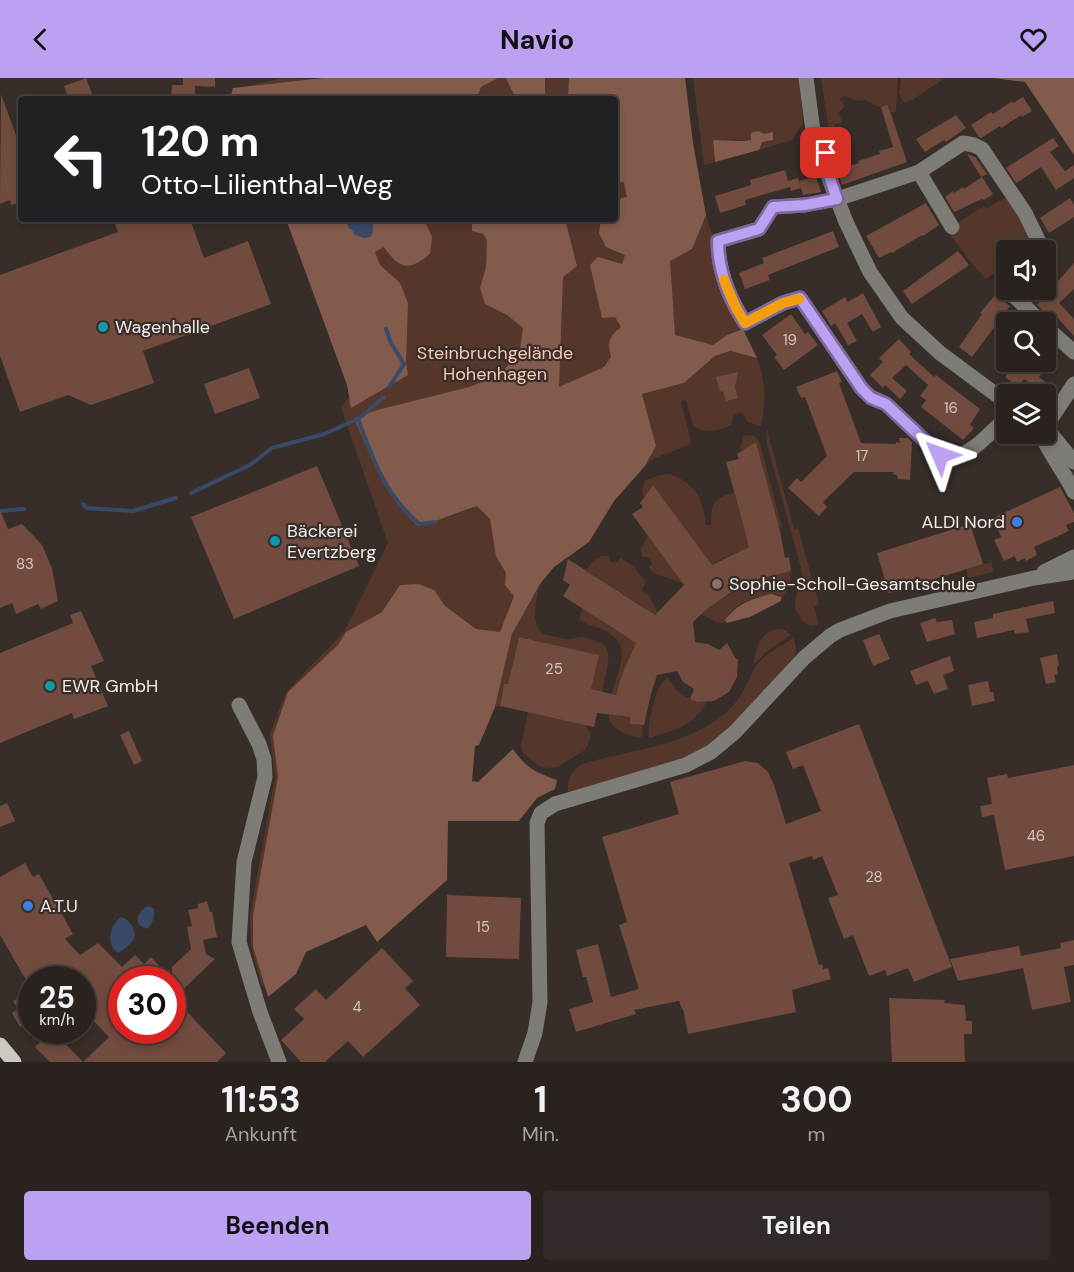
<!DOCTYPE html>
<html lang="de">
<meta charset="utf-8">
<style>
:root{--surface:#29221f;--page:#312a28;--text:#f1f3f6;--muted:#a5a4a4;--line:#453f3d;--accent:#bca0f2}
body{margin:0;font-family:"DM Sans",sans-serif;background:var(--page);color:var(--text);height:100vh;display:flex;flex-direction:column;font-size:22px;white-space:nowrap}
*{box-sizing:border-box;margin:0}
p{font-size:20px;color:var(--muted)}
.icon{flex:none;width:33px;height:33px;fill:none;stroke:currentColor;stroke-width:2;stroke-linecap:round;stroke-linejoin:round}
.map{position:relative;height:984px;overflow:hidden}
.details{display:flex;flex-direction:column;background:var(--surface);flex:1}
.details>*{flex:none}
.guide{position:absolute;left:18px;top:18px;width:600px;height:126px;border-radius:6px;box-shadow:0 3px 9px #0003,0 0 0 2px var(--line);background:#202124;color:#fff;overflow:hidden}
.fabs{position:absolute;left:996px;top:162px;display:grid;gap:12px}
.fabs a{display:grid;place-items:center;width:60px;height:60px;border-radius:6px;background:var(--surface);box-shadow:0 3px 9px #0003,0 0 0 2px var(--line);font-size:30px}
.speed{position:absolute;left:18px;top:888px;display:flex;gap:12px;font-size:30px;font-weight:700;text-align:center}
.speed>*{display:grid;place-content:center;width:78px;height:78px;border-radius:50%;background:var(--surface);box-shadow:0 3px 9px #0003,0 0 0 2px var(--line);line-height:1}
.speed small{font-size:15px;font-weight:400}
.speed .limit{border:9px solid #d22;background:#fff;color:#111}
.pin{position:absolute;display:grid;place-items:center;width:51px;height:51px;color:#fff;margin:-26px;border-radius:12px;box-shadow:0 3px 9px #0006}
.me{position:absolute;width:66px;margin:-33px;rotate:313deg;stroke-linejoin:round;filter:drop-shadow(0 0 4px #0008)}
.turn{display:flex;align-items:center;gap:21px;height:126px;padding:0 24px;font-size:27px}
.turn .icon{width:78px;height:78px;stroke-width:2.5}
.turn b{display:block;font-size:42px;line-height:51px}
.eta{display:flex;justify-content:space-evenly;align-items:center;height:102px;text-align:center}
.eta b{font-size:36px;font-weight:700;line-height:42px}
.cta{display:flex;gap:12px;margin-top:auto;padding:12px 24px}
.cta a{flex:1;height:69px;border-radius:6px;background:var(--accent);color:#111;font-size:24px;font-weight:700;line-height:69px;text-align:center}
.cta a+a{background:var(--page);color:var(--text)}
header{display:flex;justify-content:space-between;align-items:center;height:78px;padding:0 24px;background:var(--accent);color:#111;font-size:27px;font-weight:700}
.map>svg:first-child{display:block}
.green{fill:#55362a}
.forest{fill:#825b4d}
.water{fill:#394a69}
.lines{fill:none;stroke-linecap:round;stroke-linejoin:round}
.stream{stroke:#394a69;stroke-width:4}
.building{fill:#714b3d}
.minor{stroke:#7d7c77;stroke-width:15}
.major{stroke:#cbc8bf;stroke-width:15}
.route-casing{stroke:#7a689d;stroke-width:15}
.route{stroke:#bca0f2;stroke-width:10}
.slow{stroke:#f59e0b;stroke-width:10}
.culture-dot{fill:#0f9aa8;stroke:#372d29;stroke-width:2}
.shop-dot{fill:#3f7fe0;stroke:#372d29;stroke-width:2}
.education-dot{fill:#8d6e63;stroke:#372d29;stroke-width:2}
.labels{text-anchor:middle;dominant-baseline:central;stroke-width:4.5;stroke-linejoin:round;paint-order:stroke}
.number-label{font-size:15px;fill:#d2c4be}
.poi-label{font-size:18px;fill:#f2ece9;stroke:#372d29;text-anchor:start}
.park-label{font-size:18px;fill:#fec6b2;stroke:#372d29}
</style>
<header><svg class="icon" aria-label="back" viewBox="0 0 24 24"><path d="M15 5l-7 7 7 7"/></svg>Navio<svg class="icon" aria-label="heart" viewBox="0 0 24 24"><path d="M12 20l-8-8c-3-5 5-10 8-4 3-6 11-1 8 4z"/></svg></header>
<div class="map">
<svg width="1074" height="984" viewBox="0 0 1074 984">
<rect width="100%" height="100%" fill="#372d29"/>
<g class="green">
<polygon points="283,0 367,3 368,0 681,0 704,143 706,137 743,251 727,257 713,267 677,258 643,286 514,518 447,705 440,804 430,818 410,834 340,831 262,908 251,869 250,837 275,699 270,656 286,614 344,554 388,465 341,330 354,312 292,141 615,141 615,21 231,21 233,11"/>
<path d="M693,0H799L803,45L792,62L759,72L762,64C747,61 729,62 713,62L715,84L704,87Z"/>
<polygon points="821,0 898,0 896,34 891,34 890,27 878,29 865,22 858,23 844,18 840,21 845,28 839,34 842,45 834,46 835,50 829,52"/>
<polygon points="901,0 945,0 912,22 904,25 899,15"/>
<polygon points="1008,118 1027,150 1034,171 1006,172 1006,188 999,191 986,201 967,180 947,152 984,128 986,131"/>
<path d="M729,273L757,280C766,303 766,323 761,348L748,344L743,336L739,335L734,337L731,347C718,353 706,356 693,348L686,322L681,323L691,363L688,367L653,381L645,388L656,368L642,316L684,305L715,278Z"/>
<polygon points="767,351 794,451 798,450 819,526 814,529 819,546 810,548 802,543 795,531 795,523 802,498 801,490 767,366"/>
<polygon points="748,357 754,358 759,363 782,449 779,449 756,365 743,373 740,368 744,358"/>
<path d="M670,396C696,406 703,420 706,447H711C711,426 712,420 734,415L746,458L762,465L721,481L699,495L704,477L653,407L644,419L642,413L645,403L660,397Z"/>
<polygon points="648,458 685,506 653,495 649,490 652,485 648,479 642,479 641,470"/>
<polygon points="601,478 608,478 610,483 615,485 621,480 634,489 646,504 642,512 645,516 649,517 657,534 646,548 645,530 586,492 593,483"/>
<polygon points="992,484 993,494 968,500 966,491"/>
<path d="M791,493L789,508L781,523V519L778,517C759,515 728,527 725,545L716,544L701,536C729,514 757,500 791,493Z"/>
<path d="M540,506C536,522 530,541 542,556L567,561L583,559L602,565L607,571L609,581L602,614L591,611L599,577L519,559L508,606H504L500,628L495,629L512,556Z"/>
<path d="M582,530L626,559L643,553L629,580L616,617L612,616C618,588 636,567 601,551C594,548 585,547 580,541Z"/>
<path d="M780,551L785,552L791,557L766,574L753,588C757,569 759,553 780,551Z"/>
<path d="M794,560L796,571L795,578L736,644L701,672L682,682L568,714C567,701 571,694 582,686C631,671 682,670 724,636C740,623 743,613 752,595C759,578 779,569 794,560Z"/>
<path d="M668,599C677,617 687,621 706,625C694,647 673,653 649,660C647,646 655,607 668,599Z"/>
<polygon points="528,634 586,647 590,654 590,662 585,672 558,689 548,690 539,688 523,675 521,668"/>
<path d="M609,634L612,637L630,639V646L643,647L642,659C630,659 616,654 609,643Z"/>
</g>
<g class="forest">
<polygon points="323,0 498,0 481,9 476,21 230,21 233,10"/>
<polygon points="506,0 545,0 545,21 516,21"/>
<path d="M569,0H685L693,65L706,137L692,171L670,183L675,257L713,267L727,257L743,251L757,280L730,273L715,278L684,305L642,316L656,368L645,388L614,423L589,464L554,489L540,506L512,556L495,629L479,667L475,668L472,703L478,704L513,671C526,690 535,694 557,702L555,711L537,720L519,743H448L447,802L377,864L366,847L306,874L296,896L268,919L253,869V838L278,699L273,658L288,614L338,567L346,554L382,534L400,507L418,506L434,512L445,528L476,551L500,554L514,518L505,507L506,495L496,478L490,441L477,428C457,434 439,443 418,448C386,420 371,378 354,340L377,332L469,309L500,297L520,272L523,250L507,237L485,226L480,210L486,189L487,162L483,156L472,153V141H565L577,188L563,199L559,309L604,289L611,279C607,263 609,259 621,249L615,239L602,240L590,187L598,179L622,186L625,177L606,169L599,155L601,141H615V122L627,119L624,104L615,105V73L619,71L620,64L615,61V21H568Z"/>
<polygon points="993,0 1074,0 1074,77 1025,4"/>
<polygon points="758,53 764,56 773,54 773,62 762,64 759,72 715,84 713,62 743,63 751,62 751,55"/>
<path d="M286,141H345L350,151L374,143L373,141H424L432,159L430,176C409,193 400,192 384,169L375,174L380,187L400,205L408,225L406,283L408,297L351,330L347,307Z"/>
<path d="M771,516L781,519V523L750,539L727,545L725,542C736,526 753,520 771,516Z"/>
</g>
<g class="water">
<polygon points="345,141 373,141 373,154 370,159 364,160 355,157"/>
<path d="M149,828L154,831C155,838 153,846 147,851L139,847C135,839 141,831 149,828Z"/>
<path d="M121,839C129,841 139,854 133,862C130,867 123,872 118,875C105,866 110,847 121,839Z"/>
</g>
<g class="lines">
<g class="stream">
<polyline points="386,251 391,265 404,286 389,309"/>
<path d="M358,341C372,379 385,416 417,444L421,446L435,444"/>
<polyline points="191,415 250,387 272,370 324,356 358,341 384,319"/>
<polyline points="83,426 87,430 133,433 176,420"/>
<polyline points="0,433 24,431"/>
</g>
</g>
<g class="building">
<polygon points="86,0 94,21 69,21 64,8"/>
<polygon points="183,0 215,0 215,9 195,8 195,21 171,21 172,7 183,7"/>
<polygon points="1,16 21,71 21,124 11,127 10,122 0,126"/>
<polygon points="1023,19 1032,33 1022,39 1021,37 1001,50 1000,48 981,60 979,59 971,47 991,34 993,36 1012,23 1013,25"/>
<polygon points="888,27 907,84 842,107 837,92 859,85 858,83 880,76 879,73 893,69 881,29"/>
<polygon points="956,37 966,50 946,64 944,62 925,74 916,61"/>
<polygon points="1053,60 1059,68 1050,74 1065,93 1074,87 1074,100 1056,112 1041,89 1016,105 1006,90"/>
<polygon points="967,76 975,79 987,96 981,99"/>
<polygon points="785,92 788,103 798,100 801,110 791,113 790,109 745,122 746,127 720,135 715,118 751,107 750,102"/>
<polygon points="816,98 821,114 803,117 799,103"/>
<polygon points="982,99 993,116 984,122 982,121 954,134 945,119 953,113 954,115 963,109 964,111"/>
<polygon points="1070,120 1074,127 1074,139 1049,155 1040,140"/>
<polygon points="926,125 939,147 923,158 922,157 892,175 891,174 879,180 866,158"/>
<polygon points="113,141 190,141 204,180 248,163 271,226 143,273 154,305 91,327 68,317 20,334 0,278 0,197 118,154"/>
<polygon points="833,153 839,169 768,197 770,202 745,211 739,195 764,185 762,180"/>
<polygon points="958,173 969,187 912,226 903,213"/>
<polygon points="1074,185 1074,211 1059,225 1074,241 1074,258 1053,235 1049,239 1037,227"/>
<polygon points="863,215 881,249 873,254 862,236 847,245 857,263 848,267 835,245 831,248 822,233 845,219 848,224"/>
<polygon points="995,217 1010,228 972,279 959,269 982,236 980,235"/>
<polygon points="791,236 805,256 808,254 818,267 784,292 774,279 777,277 762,257"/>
<polygon points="899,261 911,274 909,276 934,299 936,297 980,331 970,347 974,350 963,362 921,329 926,322 920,318 928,307 906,287 892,300 907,313 900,321 885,307 883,310 870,297 883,284 879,280"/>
<polygon points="1016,284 1037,284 1033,288 1042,295 1039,299 1058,313 1046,331 1046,316 1035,316 1038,311 1024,301 1018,309 1005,299"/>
<polygon points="249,290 260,320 215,336 204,306"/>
<polygon points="837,293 842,304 839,305 861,365 896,366 896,364 900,365 899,360 908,360 912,364 910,402 898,401 897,397 893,396 894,394 854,394 823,424 827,429 819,438 788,410 797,400 801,404 827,378 805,319 801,320 796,309"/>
<polygon points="738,294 735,309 738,320 726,323 723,313 720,314 716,299"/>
<polygon points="756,364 780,453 785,480 789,479 791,493 759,501 733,513 707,531 693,544 695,564 708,566 719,572 727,565 736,581 738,581 737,599 729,614 714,623 698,624 690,621 694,611 683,604 677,593 657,597 651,616 644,647 630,646 630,639 597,635 594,649 500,628 504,606 508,606 519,559 599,577 591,611 616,617 623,594 636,565 563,518 570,507 563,502 568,481 655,537 684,507 632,436 643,429 640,425 653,407 712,487 749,469 726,384 739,381 737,376"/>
<polygon points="317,388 359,488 234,541 191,439"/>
<polygon points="1060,409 1074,435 1074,444 1066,447 1069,453 1034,469 1037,477 1026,483 1025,480 1017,484 1015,478 1004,483 994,462 1001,459 993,440"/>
<polygon points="0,432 8,451 22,446 42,467 52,490 58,523 41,531 38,526 16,536 12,525 0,530"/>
<polygon points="970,446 983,486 889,515 877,475"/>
<polygon points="1053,523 1055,535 1026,541 1029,554 1015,556 1014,552 977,560 974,544 993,540 993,536"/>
<polygon points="81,533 104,583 91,588 108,628 74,641 72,635 0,665 0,575 73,545 70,537"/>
<polygon points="935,540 937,544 952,542 955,556 927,564 920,545"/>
<polygon points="879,556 890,581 873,588 863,562"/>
<polygon points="1057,576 1059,588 1057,589 1058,596 1054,597 1056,604 1046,606 1040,580"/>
<polygon points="950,578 954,593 943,597 948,611 934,616 928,603 916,607 910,593"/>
<polygon points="988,603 990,614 993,614 995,623 972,628 968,607"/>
<polygon points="859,646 952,889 914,904 908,890 887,898 885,892 869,898 853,857 844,861 828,820 838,817 822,778 813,782 812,778 789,785 819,887 822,886 823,891 828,890 831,901 792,912 796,934 688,956 683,931 682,931 679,923 634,932 636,936 576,954 569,931 593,924 586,899 583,899 576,872 598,866 611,919 639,911 619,847 627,844 602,759 679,736 670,704 745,683 758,685 768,694 774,707 786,746 821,733 803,687 793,691 786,674"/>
<polygon points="129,653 142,683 134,687 120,657"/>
<polygon points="1074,687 1074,778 1005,792 994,737 982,739 980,728 992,726 987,700 1007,696 1008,700"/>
<polygon points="7,725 15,743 0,749 0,728"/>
<polygon points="25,785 33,799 39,796 73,856 65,861 80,877 98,865 122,889 135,877 144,886 151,879 172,902 122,902 122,952 172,952 172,889 191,871 187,849 192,848 188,832 198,830 198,826 207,823 210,834 212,834 217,859 203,862 206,876 215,881 174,920 226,975 217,984 50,984 35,969 52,952 83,984 109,959 82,931 82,902 26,902 0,857 0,799"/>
<polygon points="447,817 521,820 519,881 446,879"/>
<polygon points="1074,862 1074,887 1064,889 1071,924 1032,932 1023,890 958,903 950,881 1019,868 1021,878 1061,870 1060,865"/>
<polygon points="382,870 413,903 405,910 420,927 363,979 348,963 325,984 301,984 281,962 304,941 294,931 316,911 326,922"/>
<polygon points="32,912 32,945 25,949 24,947 20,949 12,935 18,931 13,923"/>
<polygon points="889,920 945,922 944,925 965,927 966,943 972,943 972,956 964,956 965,984 892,984"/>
</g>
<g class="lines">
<g class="minor">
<polyline points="806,0 813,53 820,77 846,144 870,194 902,240 940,275 1006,324"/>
<polyline points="919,94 952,149"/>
<polyline points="1008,212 1041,244"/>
<polyline points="1046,249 1074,274"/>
<path d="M1006,340C989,355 965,387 940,377L886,326L871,319L862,311L800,220L783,225L745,245C729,220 718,193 718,163L759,151L773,129L805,127L837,121L919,94L963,65L974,67L982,71L1025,135L1042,170L1040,172"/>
<polyline points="1046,348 1074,306"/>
<polyline points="1046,354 1051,356 1074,384"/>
<path d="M1042,356C1043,366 1068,400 1074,414"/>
<polyline points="1044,494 1074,479"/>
<polyline points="239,627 259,666 264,681 265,699 244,784 239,864 260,934 279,984"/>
<polyline points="525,984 535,955 540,924 537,745 541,735 555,726 686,687 711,674 735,654 804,580 830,558 840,552 890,533 1034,500 1074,494"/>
</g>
<polyline class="major" points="0,967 14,984"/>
</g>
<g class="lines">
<g class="route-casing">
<path id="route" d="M826,75V89L837,121L805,127L773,129L759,151L718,163C718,193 729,220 745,245L783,225L800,220L862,311L871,320L886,326L940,377"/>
</g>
<use href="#route" class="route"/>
<polyline class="slow" points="724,202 737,232 745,245 783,225 799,221"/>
</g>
<g class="culture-dot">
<circle cx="103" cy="249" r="6"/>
<circle cx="275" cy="463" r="6"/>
<circle cx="50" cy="608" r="6"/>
</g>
<g class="shop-dot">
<circle cx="1017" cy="444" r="6"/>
<circle cx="28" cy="828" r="6"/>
</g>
<circle class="education-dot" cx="717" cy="506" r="6"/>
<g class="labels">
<g class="number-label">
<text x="790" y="262">19</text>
<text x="951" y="330">16</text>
<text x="862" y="378">17</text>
<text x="25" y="486">83</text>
<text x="554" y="591">25</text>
<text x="1036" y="758">46</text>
<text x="874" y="799">28</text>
<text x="483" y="849">15</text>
<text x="357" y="929">4</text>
</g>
<g class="poi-label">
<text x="115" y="249">Wagenhalle</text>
<text x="1005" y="444" text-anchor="end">ALDI Nord</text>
<text x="287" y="453">Bäckerei<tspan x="287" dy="21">Evertzberg</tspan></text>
<text x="729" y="506">Sophie-Scholl-Gesamtschule</text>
<text x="62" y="608">EWR GmbH</text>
<text x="40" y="828">A.T.U</text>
</g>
<g class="park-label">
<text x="495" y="275">Steinbruchgelände<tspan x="495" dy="21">Hohenhagen</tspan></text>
</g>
</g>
</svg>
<div class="fabs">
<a><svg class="icon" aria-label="sound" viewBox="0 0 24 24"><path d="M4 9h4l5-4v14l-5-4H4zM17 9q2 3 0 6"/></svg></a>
<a><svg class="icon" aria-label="search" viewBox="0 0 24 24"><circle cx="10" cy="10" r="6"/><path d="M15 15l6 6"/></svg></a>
<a><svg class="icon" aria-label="layers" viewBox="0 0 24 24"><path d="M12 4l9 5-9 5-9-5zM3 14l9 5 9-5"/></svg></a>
</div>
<div class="speed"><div>25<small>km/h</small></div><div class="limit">30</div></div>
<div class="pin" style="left:826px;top:75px;background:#d93025"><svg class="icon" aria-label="arrive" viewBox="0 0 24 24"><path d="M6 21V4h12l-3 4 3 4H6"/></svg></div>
<svg class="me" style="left:940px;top:377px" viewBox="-20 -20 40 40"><path d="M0-17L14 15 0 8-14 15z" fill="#bca0f2" stroke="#fff" stroke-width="4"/></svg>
<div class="guide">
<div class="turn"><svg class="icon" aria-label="left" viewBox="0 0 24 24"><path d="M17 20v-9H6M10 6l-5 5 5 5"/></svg><div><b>120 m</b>Otto-Lilienthal-Weg</div></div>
</div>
</div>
<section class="details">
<div class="eta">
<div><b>11:53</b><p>Ankunft</p></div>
<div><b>1</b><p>Min.</p></div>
<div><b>300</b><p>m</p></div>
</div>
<div class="cta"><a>Beenden</a><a>Teilen</a></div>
</section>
